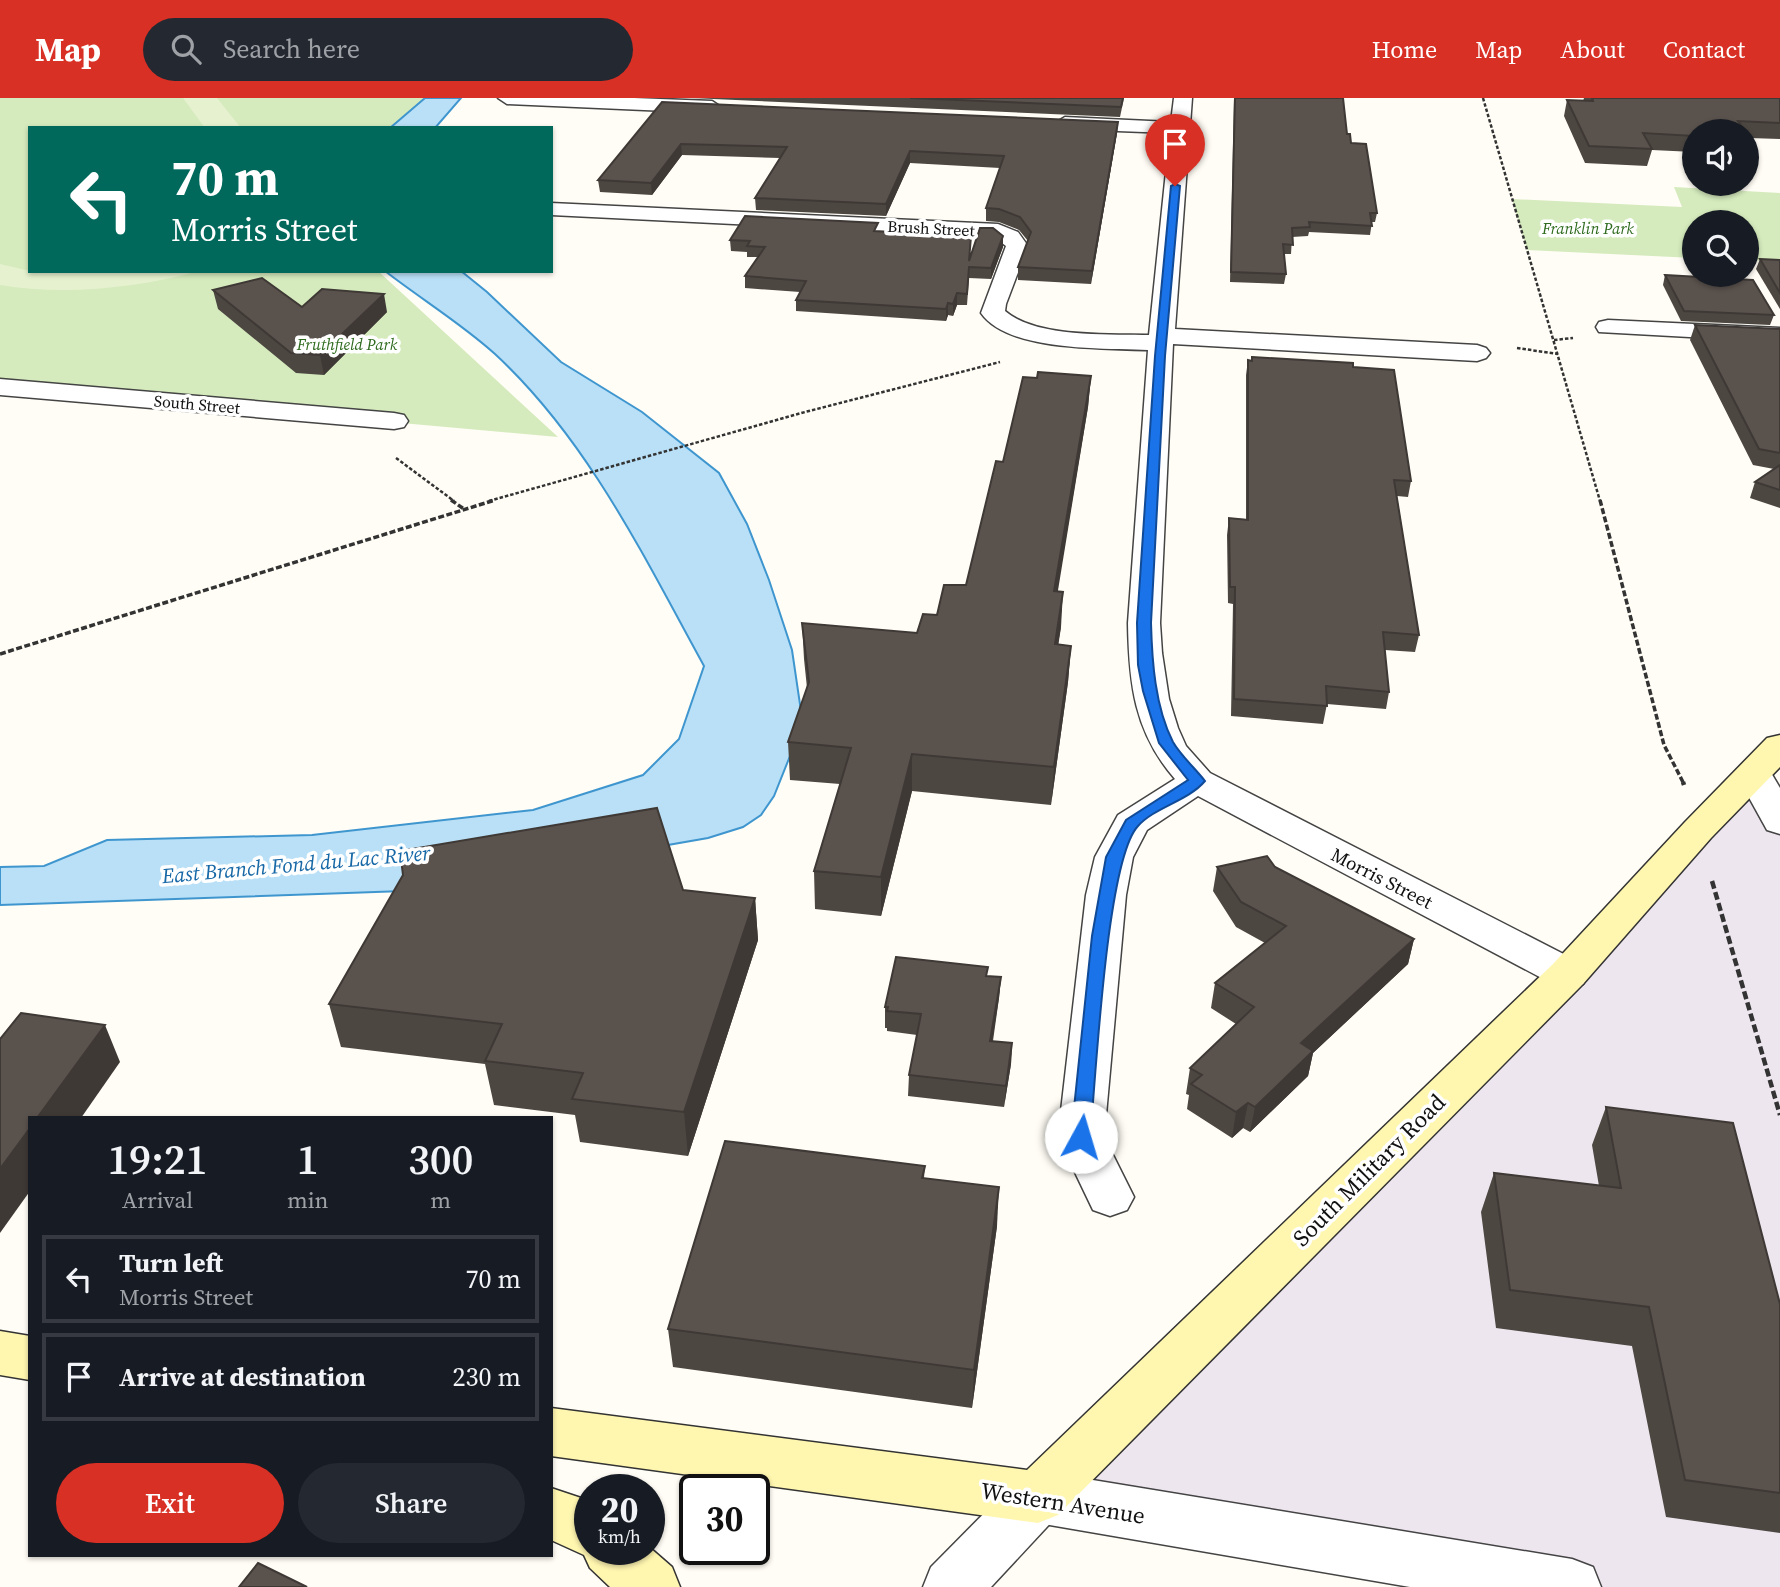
<!DOCTYPE html>
<style>
:root{--surface:#171b24;--page:#242831;--text:#f1f3f6;--muted:#9ea1a6;--line:#363941;--accent:#d93025}
body{margin:0;font-family:"Source Serif 4",serif;background:var(--page);color:var(--text);height:100vh;display:flex;flex-direction:column;font-size:26px;white-space:nowrap}
*{box-sizing:border-box;margin:0}
p{font-size:23px;color:var(--muted)}
.icon{flex:none;width:38px;height:38px;fill:none;stroke:currentColor;stroke-width:2;stroke-linecap:round;stroke-linejoin:round}
.map{position:relative;flex:1;overflow:hidden}
.sheet{position:absolute;left:28px;top:1018px;width:525px;height:441px;display:flex;flex-direction:column;background:var(--surface);border-radius:0px;box-shadow:0 2px 5px #0004}
.sheet>*{flex:none}
.guide{position:absolute;left:28px;top:28px;width:525px;height:147px;border-radius:0px;box-shadow:0 2px 5px #0004;background:#00695c;color:#fff;overflow:hidden}
.tools{position:absolute;left:1682px;top:21px;display:grid;gap:14px}
.tools a{display:grid;place-items:center;width:77px;height:77px;border-radius:50%;background:var(--surface);box-shadow:0 2px 5px #0004;font-size:35px}
.speed{position:absolute;left:574px;top:1376px;display:flex;gap:14px;font-size:35px;font-weight:700;text-align:center}
.speed>*{display:grid;place-content:center;width:91px;height:91px;border-radius:50%;background:var(--surface);box-shadow:0 2px 5px #0004;line-height:1}
.speed small{font-size:18px;font-weight:400}
.speed .limit{border:4px solid #111;border-radius:10px;background:#fff;color:#111}
.pin{position:absolute;display:grid;place-items:center;width:60px;height:60px;color:#fff;margin:-72px -30px;border-radius:50% 50% 50% 0;rotate:-45deg;box-shadow:0 0 7px #0007}
.pin .icon{rotate:45deg}
.me{position:absolute;width:77px;margin:-38px;rotate:6deg;stroke-linejoin:round;filter:drop-shadow(0 0 5px #0008)}
.turn{display:flex;align-items:center;gap:24px;height:147px;padding:0 28px;font-size:32px}
.turn .icon{width:91px;height:91px;stroke-width:2.5}
.turn b{display:block;font-size:49px;line-height:60px}
.eta{display:flex;justify-content:space-evenly;align-items:center;height:119px;text-align:center}
.eta b{font-size:42px;font-weight:600;line-height:49px}
.primary-button{display:flex;gap:14px;margin-top:auto;padding:14px 28px}
.primary-button a{flex:1;height:80px;border-radius:42px;background:var(--accent);color:#fff;font-size:28px;font-weight:600;line-height:80px;text-align:center}
.primary-button a+a{background:var(--page);color:var(--text)}
ul{padding:0;list-style:none}
li{display:flex;align-items:center;gap:21px;height:88px;margin:0 14px 10px;padding:0 14px;border:4px solid var(--line);border-radius:0px}
li div{flex:1}
li b{display:block;font-size:26px}
li em{font-style:normal}
header{display:flex;align-items:center;gap:42px;box-sizing:border-box;height:98px;padding:0 35px;background:var(--accent);color:#fff}
header strong{font-size:33px}
nav{display:flex;gap:38px;margin-inline-start:auto;font-size:24px}
.search{width:490px;height:63px;background:var(--page);display:flex;align-items:center;gap:18px;box-sizing:border-box;padding:0 24px;border-radius:38px;color:var(--muted);font-size:26px}
.map>svg:first-child{display:block}
.industrial{fill:#eee6ef}
.green{fill:#d5ebbd}
.pitch{fill:#e6f2cf}
.water{fill:#b9e0f7;stroke:#3f96cf;stroke-width:2}
.lines{fill:none;stroke-linecap:round;stroke-linejoin:round}
.minor-casing{stroke:#444;stroke-width:3}
.tertiary-casing{stroke:#444;stroke-width:3}
.secondary-casing{stroke:#333;stroke-width:3}
.path-far2{stroke:#333;stroke-width:2.5;stroke-dasharray:3.5 2;stroke-linecap:butt}
.path-far1{stroke:#333;stroke-width:3.5;stroke-dasharray:6 2.5;stroke-linecap:butt}
.path{stroke:#333;stroke-width:4.5;stroke-dasharray:8 3.5;stroke-linecap:butt}
.minor{fill:#fff;fill-rule:evenodd}
.tertiary{fill:#fff;fill-rule:evenodd}
.secondary{fill:#fff6b0;fill-rule:evenodd}
.wall{fill:#4d4742}
.shaded-wall{fill:#3f3936}
.building{fill:#5a524d;stroke:#3f3936;stroke-width:2}
.route{fill:#1a73e8;stroke:#114b97;stroke-width:2}
.labels{text-anchor:middle;dominant-baseline:central;stroke-width:7;stroke-linejoin:round;paint-order:stroke}
.far-street-label{font-size:16px;fill:#111;stroke:#fff}
.far-park-label{font-size:16px;font-style:italic;fill:#2f6b1f;stroke:#fff}
.street-label{font-size:19px;fill:#111;stroke:#fff}
.water-label{font-size:21px;font-style:italic;fill:#1768a6;stroke:#fff}
.near-street-label{font-size:23px;fill:#111;stroke:#fff}
</style>
<header>
<strong>Map</strong>
<div class="search"><svg class="icon" aria-label="search" viewBox="0 0 24 24"><circle cx="10" cy="10" r="6"/><path d="M15 15l6 6"/></svg>Search here</div>
<nav><a>Home</a><a>Map</a><a>About</a><a>Contact</a></nav>
</header>
<div class="map">
<svg width="1780" height="1489" viewBox="0 0 1780 1489">
<rect width="100%" height="100%" fill="#fffdf5"/>
<polygon class="industrial" points="1754,676 1780,724 1780,1489 1572,1489 1038,1399"/>
<g class="green">
<polygon points="0,0 425,0 390,30 30,30 30,173 378,173 558,339 0,289"/>
<polygon points="1674,89 1780,95 1780,164 1747,162 1746,124 1694,124 1694,160 1527,152 1512,101 1682,109"/>
</g>
<g class="pitch">
<polygon points="183,0 217,0 241,30 205,30"/>
<path d="M0,166L30,173L58,175L199,173C136,190 65,198 0,187Z"/>
</g>
<g class="water">
<polygon points="425,0 461,0 435,30 390,30"/>
<path d="M385,173H461L487,194L561,264L642,314L719,375L747,426L769,482L792,552L801,613L790,658L774,698L761,717L743,729L708,740L404,793L0,807V769L44,768L107,742L312,737L533,712L643,677L679,641L704,568C644,459 588,342 495,256C462,226 421,201 385,173Z"/>
</g>
<g class="lines">
<g class="minor-casing">
<g id="minor">
<polygon points="498,0 634,0 712,3 721,9 712,15 507,6"/>
<path d="M1174,0H1192L1175,231L1477,247L1486,250L1490,255L1486,260L1477,263L1173,246L1160,525L1162,555L1169,601L1178,630L1186,648L1210,675L1583,866L1589,876L1583,886L1568,890L1553,886L1198,698L1147,732L1133,759L1126,797L1104,1039L1134,1099L1127,1112L1110,1118L1093,1112L1058,1039L1086,797L1095,759L1118,717L1175,681C1134,634 1129,585 1128,525L1148,252C1104,250 1008,254 981,215L1006,148L994,139L551,117V105L998,126L1018,134L1028,148L1006,206L1005,213C1036,240 1110,236 1149,237L1170,35L1065,31L1055,25L1065,19L1171,24Z"/>
<polygon points="1608,222 1780,230 1780,244 1599,234 1596,229 1599,224"/>
<polygon points="0,281 394,315 404,317 408,323 404,329 394,331 0,297"/>
<polygon points="1754,665 1767,668 1780,690 1780,736 1767,732 1736,676 1741,668"/>
<polygon points="1038,1373 1058,1381 1066,1399 1058,1417 991,1489 923,1489 931,1469 1018,1381"/>
</g>
</g>
<g class="tertiary-casing">
<polygon id="tertiary" points="1038,1373 1572,1461 1593,1469 1601,1489 1410,1489 1038,1425 1018,1417 1010,1399 1018,1381"/>
</g>
<g class="secondary-casing">
<g id="secondary">
<polygon points="1780,637 1780,669 1711,740 1583,886 1058,1417 1038,1425 551,1358 551,1310 1027,1372 1553,866 1685,724 1767,640"/>
<polygon points="0,1233 30,1238 30,1282 0,1277"/>
<polygon points="551,1390 590,1403 590,1451 649,1449 672,1469 680,1489 610,1489 590,1470 584,1457 551,1442"/>
</g>
</g>
<g class="path-far2">
<polyline points="1483,0 1600,403"/>
<polyline points="1554,242 1573,240"/>
<polyline points="1517,250 1558,256"/>
<polyline points="396,360 454,403"/>
<polyline points="489,403 805,314 1000,264"/>
</g>
<g class="path-far1">
<polyline points="451,402 464,411"/>
<polyline points="1600,402 1664,647 1684,686"/>
<polyline points="0,556 495,402"/>
</g>
<g class="path">
<polyline points="1683,684 1684,687"/>
<polyline points="1712,783 1780,1017"/>
</g>
<use href="#minor" class="minor"/>
<use href="#tertiary" class="tertiary"/>
<use href="#secondary" class="secondary"/>
</g>
<g class="wall">
<polygon points="691,0 1124,0 1120,19"/>
<polygon points="1234,0 1343,0 1347,36 1377,115 1375,124 1372,124 1370,137 1309,134 1308,138 1292,139 1291,156 1284,156 1286,176 1284,186 1230,184"/>
<polygon points="1584,0 1780,0 1780,41 1749,40 1746,51 1746,33 1694,33 1694,54 1652,52 1647,68 1585,65 1564,18 1567,2 1583,3"/>
<polygon points="662,4 1118,24 1117,35 1091,186 1018,182 1018,169 1028,143 1019,132 999,124 986,123 986,110 1000,70 910,65 886,118 756,112 755,100 780,60 682,57 652,97 600,94 598,82"/>
<polygon points="878,133 970,162 1003,138 1003,149 991,181 969,180 967,207 957,207 953,218 948,217 946,223 796,213 796,202 800,194 745,190 745,178 758,159 747,159 747,154 731,153 730,142"/>
<polygon points="1760,161 1780,162 1780,211 1756,171"/>
<polygon points="1665,177 1774,217 1770,227 1681,223 1663,187"/>
<polygon points="213,192 302,209 387,214 324,277 296,275 218,211"/>
<polygon points="1695,227 1780,231 1780,410 1750,400 1755,384 1774,371 1753,367 1690,242"/>
<polygon points="1248,262 1353,269 1411,383 1408,399 1397,398 1419,537 1415,554 1385,552 1389,594 1386,611 1327,606 1323,626 1231,618 1233,506 1228,505 1227,437 1229,420 1246,421 1246,277"/>
<polygon points="1091,278 1088,309 1057,493 1061,529 1058,546 1071,548 1068,584 1051,707 912,693 881,818 815,811 814,773 840,686 790,682 788,644 807,590 804,561 802,525 917,535 966,487 1003,364 1037,280"/>
<polygon points="1217,769 1275,769 1414,841 1408,866 1313,955 1308,978 1250,1034 1243,1030 1232,1040 1187,1011 1189,997 1186,996 1190,970 1236,926 1211,910 1215,885 1265,845 1236,829 1213,793"/>
<polygon points="683,792 755,800 758,842 688,1058 580,1044 575,1017 494,1007 485,966 341,949 329,906"/>
<polygon points="987,878 1001,879 999,900 993,943 1012,945 1011,966 1004,1009 908,998 909,977 917,937 887,933 887,930 885,930 885,909"/>
<polygon points="1606,1009 1780,1206 1780,1435 1666,1419 1632,1248 1496,1230 1481,1114 1494,1075 1599,1088 1592,1047"/>
<polygon points="925,1068 924,1080 997,1128 972,1310 673,1269 668,1231"/>
</g>
<g class="shaded-wall">
<polygon points="1118,24 1117,35 1091,186 1092,173"/>
<polygon points="681,46 682,57 652,97 651,85"/>
<polygon points="910,53 910,65 886,118 886,106"/>
<polygon points="1003,138 1003,149 991,181 991,170"/>
<polygon points="957,195 957,207 953,218 953,206"/>
<polygon points="384,196 387,214 324,277 320,257"/>
<polygon points="948,205 948,217 946,223 946,211"/>
<polygon points="1091,278 1088,309 1052,529 1054,493"/>
<polygon points="1063,494 1061,529 1053,582 1055,546"/>
<polygon points="1071,548 1068,584 1051,707 1054,669"/>
<polygon points="912,656 912,693 881,818 881,779"/>
<polygon points="755,800 758,842 688,1058 684,1014"/>
<polygon points="1414,841 1408,866 1313,955 1308,978 1250,1034 1255,1009 1301,945"/>
<polygon points="1001,879 999,900 989,963 990,943"/>
<polygon points="105,927 120,964 81,1020 37,1020"/>
<polygon points="1012,945 1011,966 1004,1009 1006,988"/>
<polygon points="1248,1005 1243,1030 1232,1040 1236,1014"/>
<polygon points="30,1030 30,1093 0,1135 0,1071"/>
<polygon points="999,1089 997,1128 972,1310 974,1272"/>
</g>
<g class="building">
<polygon points="910,0 1123,0 1121,9"/>
<polygon points="1235,0 1343,0 1347,36 1350,36 1351,45 1366,46 1377,115 1370,115 1372,128 1309,124 1310,129 1292,130 1293,147 1283,146 1286,176 1231,174"/>
<polygon points="1592,0 1780,0 1780,25 1738,23 1745,33 1694,33 1694,38 1643,35 1652,51 1589,48 1567,2 1593,3"/>
<polygon points="662,4 1118,24 1092,173 1018,169 1031,134 1020,119 999,111 986,110 1004,58 910,53 886,106 755,100 787,49 681,46 651,85 598,82"/>
<polygon points="745,118 878,125 874,133 971,138 969,163 980,130 993,130 1003,138 991,170 969,169 967,196 957,195 953,206 948,205 946,211 796,202 806,183 745,178 765,149 747,148 750,143 730,142"/>
<polygon points="1760,161 1780,162 1780,195"/>
<polygon points="1665,177 1753,182 1774,217 1684,213"/>
<polygon points="262,180 302,209 322,191 384,196 320,257 291,255 213,192"/>
<polygon points="1695,227 1780,231 1780,355 1759,351"/>
<polygon points="1252,259 1353,265 1353,269 1394,272 1411,383 1394,382 1419,537 1383,534 1389,594 1326,588 1327,608 1234,601 1235,489 1230,489 1229,420 1248,422 1248,262 1252,263"/>
<polygon points="1038,274 1091,278 1054,493 1063,494 1055,546 1071,548 1054,669 912,656 881,779 814,773 851,650 788,644 809,584 802,525 917,535 923,516 937,517 944,487 966,487 996,363 1003,364 1023,279 1037,280"/>
<polygon points="1780,367 1780,392 1755,384"/>
<polygon points="657,710 683,792 755,800 684,1014 572,1001 583,975 485,963 502,926 329,906 403,777 400,753"/>
<polygon points="1267,758 1275,769 1414,841 1301,945 1313,953 1255,1009 1248,1005 1236,1014 1191,986 1202,977 1190,970 1254,909 1215,885 1286,828 1241,804 1217,769"/>
<polygon points="896,859 988,869 986,878 1001,879 990,943 1012,945 1006,988 909,977 921,916 887,913 888,909 885,909"/>
<polygon points="21,915 105,927 37,1020 30,1020 30,1030 0,1071 0,941"/>
<polygon points="1606,1009 1733,1025 1780,1206 1780,1395 1685,1382 1649,1209 1510,1192 1494,1075 1621,1090"/>
<polygon points="725,1043 925,1068 922,1080 999,1089 974,1272 668,1231"/>
<polygon points="258,1465 307,1489 239,1489"/>
</g>
<path class="route" d="M1175,86L1180,88L1165,258L1151,525C1152,563 1155,609 1173,644C1181,658 1195,670 1205,683C1188,703 1155,709 1138,728C1106,762 1096,982 1090,1039L1087,1044L1081,1046L1074,1044L1071,1039L1092,838L1106,759L1126,722L1188,682L1159,645L1143,593L1138,567L1137,525L1155,258L1171,88Z"/>
<g class="labels">
<g class="far-street-label">
<text transform="translate(931 130) rotate(3)">Brush Street</text>
<text transform="translate(197 306) rotate(5)">South Street</text>
</g>
<g class="far-park-label">
<text x="1588" y="130">Franklin Park</text>
<text x="347" y="246">Fruthfield Park</text>
</g>
<g class="street-label">
<text transform="translate(1382 780) rotate(27)">Morris Street</text>
</g>
<g class="water-label">
<text transform="translate(296 766) rotate(-5)">East Branch Fond du Lac River</text>
</g>
<g class="near-street-label">
<text transform="translate(1369 1072) rotate(-45)">South Military Road</text>
<text transform="translate(1063 1405) rotate(9)">Western Avenue</text>
</g>
</g>
</svg>
<div class="tools">
<a><svg class="icon" aria-label="sound" viewBox="0 0 24 24"><path d="M4 9h4l5-4v14l-5-4H4zM17 9q2 3 0 6"/></svg></a>
<a><svg class="icon" aria-label="search" viewBox="0 0 24 24"><circle cx="10" cy="10" r="6"/><path d="M15 15l6 6"/></svg></a>
</div>
<div class="speed"><div>20<small>km/h</small></div><div class="limit">30</div></div>
<div class="pin" style="left:1175px;top:88px;background:#d93025"><svg class="icon" aria-label="arrive" viewBox="0 0 24 24"><path d="M6 21V4h12l-3 4 3 4H6"/></svg></div>
<svg class="me" style="left:1081px;top:1039px" viewBox="-20 -20 40 40"><circle r="19" fill="#fff"/><path d="M0-13L10 11 0 6-10 11z" fill="#1a73e8"/></svg>
<div class="guide">
<div class="turn"><svg class="icon" aria-label="left" viewBox="0 0 24 24"><path d="M17 20v-9H6M10 6l-5 5 5 5"/></svg><div><b>70 m</b>Morris Street</div></div>
</div>
<section class="sheet">
<div class="eta">
<div><b>19:21</b><p>Arrival</p></div>
<div><b>1</b><p>min</p></div>
<div><b>300</b><p>m</p></div>
</div>
<ul>
<li><svg class="icon" aria-label="left" viewBox="0 0 24 24"><path d="M17 20v-9H6M10 6l-5 5 5 5"/></svg><div><b>Turn left</b><p>Morris Street</p></div><em>70 m</em></li>
<li><svg class="icon" aria-label="arrive" viewBox="0 0 24 24"><path d="M6 21V4h12l-3 4 3 4H6"/></svg><div><b>Arrive at destination</b></div><em>230 m</em></li>
</ul>
<div class="primary-button"><a>Exit</a><a>Share</a></div>
</section>
</div>
